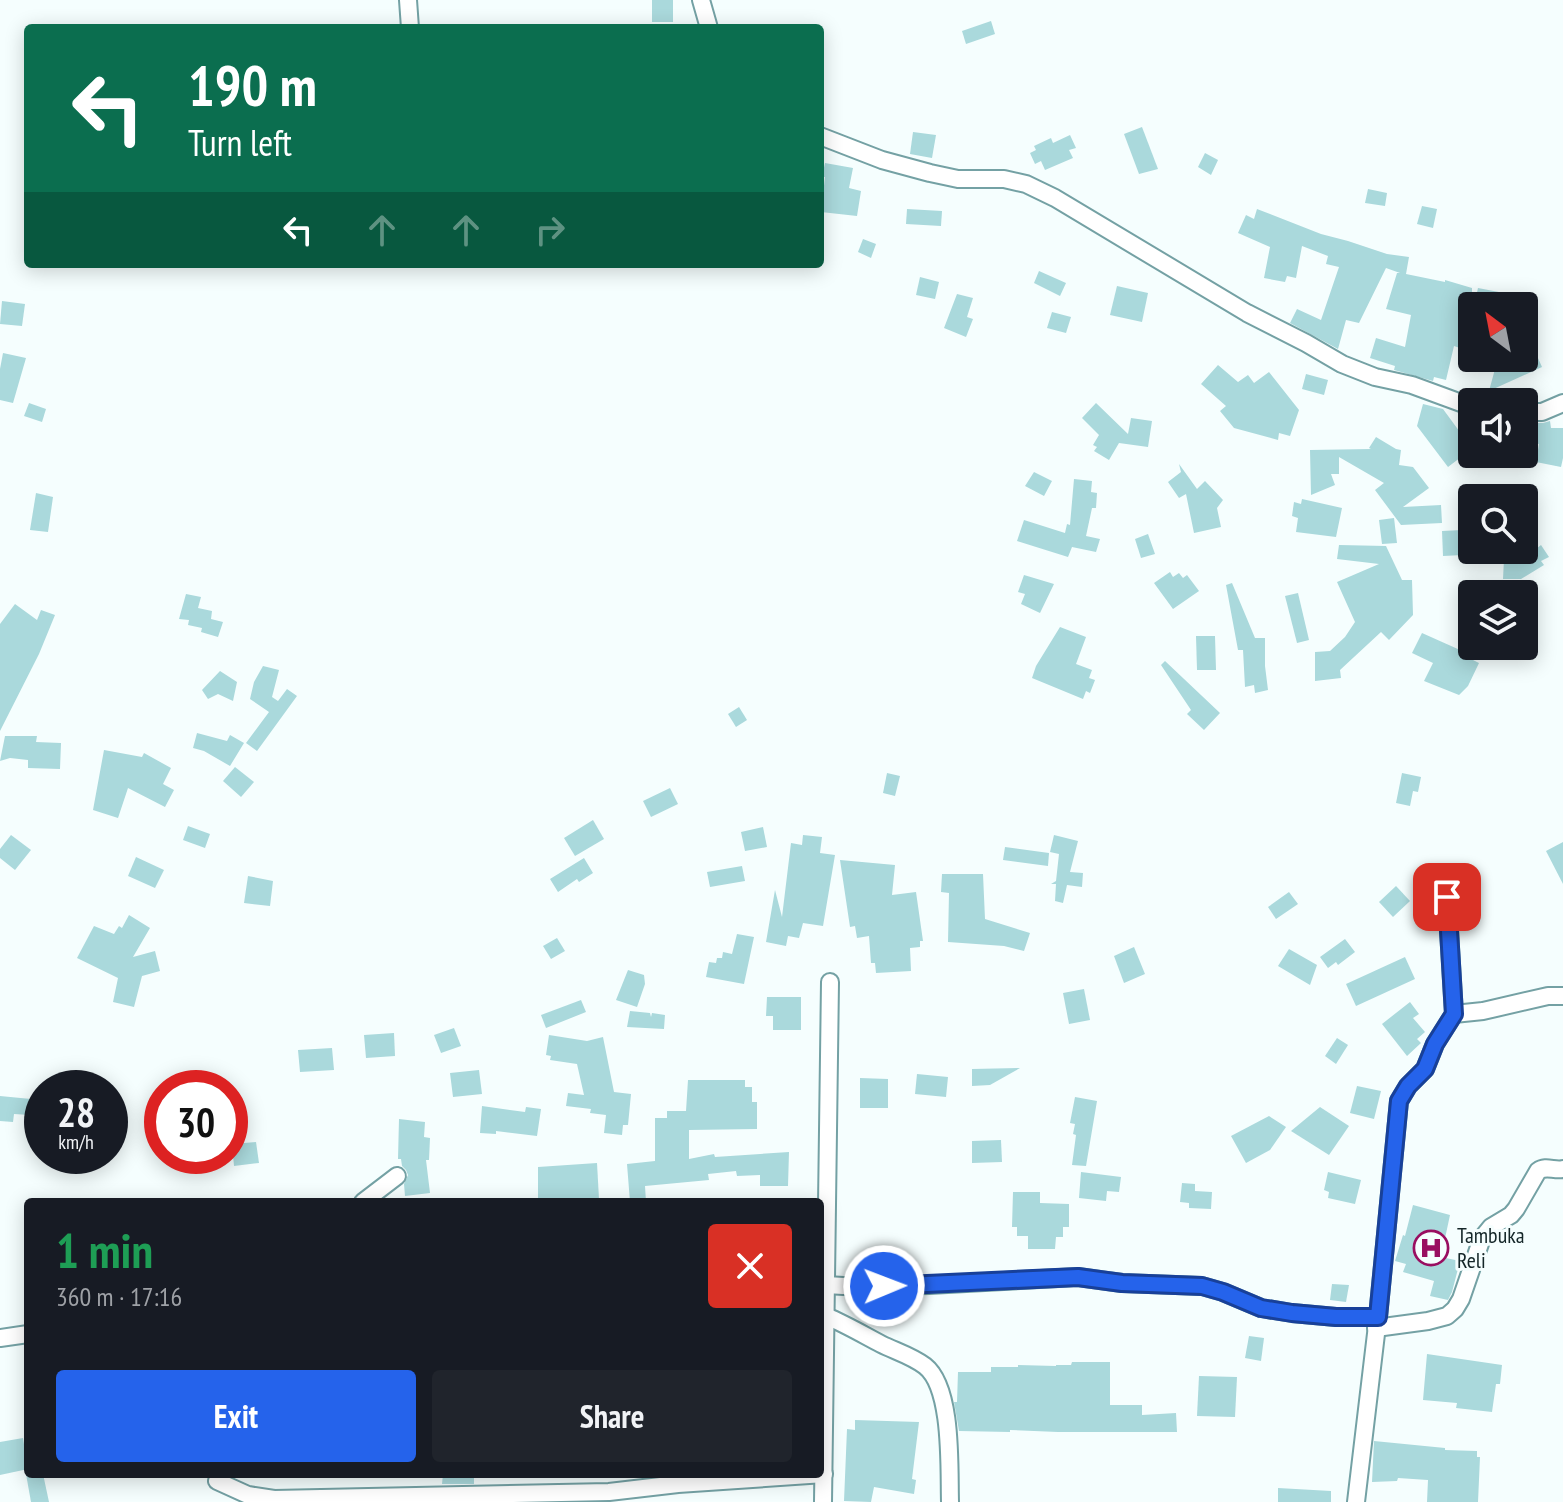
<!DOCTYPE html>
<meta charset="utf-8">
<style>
:root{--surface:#171b24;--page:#20242c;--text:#f1f3f6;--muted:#9ea1a6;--accent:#2563eb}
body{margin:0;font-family:"PT Sans Narrow",sans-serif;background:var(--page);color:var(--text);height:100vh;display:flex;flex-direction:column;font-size:30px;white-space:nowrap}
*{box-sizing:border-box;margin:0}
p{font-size:26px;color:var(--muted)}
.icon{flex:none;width:44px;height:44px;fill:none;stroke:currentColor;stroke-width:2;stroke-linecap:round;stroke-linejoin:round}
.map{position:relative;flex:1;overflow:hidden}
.drawer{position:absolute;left:24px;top:1198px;width:800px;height:280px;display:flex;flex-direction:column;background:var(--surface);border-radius:8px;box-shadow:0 4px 20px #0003}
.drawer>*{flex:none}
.guide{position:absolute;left:24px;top:24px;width:800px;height:244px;border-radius:8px;box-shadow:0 4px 20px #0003;background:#0b6e4f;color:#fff;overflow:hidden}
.needle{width:52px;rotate:328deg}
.tools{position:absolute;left:1458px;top:292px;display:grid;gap:16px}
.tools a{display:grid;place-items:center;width:80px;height:80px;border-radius:8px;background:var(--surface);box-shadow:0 4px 20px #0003;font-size:40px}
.speed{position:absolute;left:24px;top:1070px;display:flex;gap:16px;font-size:40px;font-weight:700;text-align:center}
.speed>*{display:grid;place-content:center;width:104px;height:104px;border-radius:50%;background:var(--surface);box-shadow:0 4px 20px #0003;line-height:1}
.speed small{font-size:20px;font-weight:400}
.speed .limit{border:12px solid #d22;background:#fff;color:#111}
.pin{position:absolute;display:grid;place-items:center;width:68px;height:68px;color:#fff;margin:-34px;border-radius:16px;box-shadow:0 4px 12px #0006}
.me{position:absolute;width:88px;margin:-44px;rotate:89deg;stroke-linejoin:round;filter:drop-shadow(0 0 6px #0008)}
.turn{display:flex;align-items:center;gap:28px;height:168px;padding:0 32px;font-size:36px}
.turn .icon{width:104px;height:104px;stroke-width:2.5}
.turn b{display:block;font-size:56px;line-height:68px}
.lanes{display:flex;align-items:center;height:76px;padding:0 32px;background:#0003;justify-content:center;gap:40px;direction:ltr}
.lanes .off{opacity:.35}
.round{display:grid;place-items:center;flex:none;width:84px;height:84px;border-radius:8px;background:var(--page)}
.overview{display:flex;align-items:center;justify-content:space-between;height:136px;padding:0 32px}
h1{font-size:48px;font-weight:800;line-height:60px;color:#1e9e55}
.action{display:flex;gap:16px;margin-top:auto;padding:16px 32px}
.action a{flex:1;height:92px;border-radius:8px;background:var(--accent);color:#fff;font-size:32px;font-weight:800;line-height:92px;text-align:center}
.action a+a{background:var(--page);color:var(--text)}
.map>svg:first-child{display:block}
.building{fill:#aad9dc}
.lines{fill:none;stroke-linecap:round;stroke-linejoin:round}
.street-casing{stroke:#74a1a4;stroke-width:20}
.street{stroke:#fff;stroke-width:16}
.route-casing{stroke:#184099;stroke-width:20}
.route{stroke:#2563eb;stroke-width:14}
.labels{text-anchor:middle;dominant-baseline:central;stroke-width:6;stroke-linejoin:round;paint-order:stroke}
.poi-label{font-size:22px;fill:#142628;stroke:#f5fefe;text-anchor:start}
</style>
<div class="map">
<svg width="1563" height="1502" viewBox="0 0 1563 1502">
<rect width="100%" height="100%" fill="#f5fefe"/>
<g class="building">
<rect x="652" y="0" width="21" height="22"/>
<polygon points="991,21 995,34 966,44 962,31"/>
<polygon points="1142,127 1158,169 1139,174 1124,134"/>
<polygon points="913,132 936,135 932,158 910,154"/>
<polygon points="1070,135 1076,148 1069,150 1073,158 1045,170 1041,161 1035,164 1030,153 1036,150 1034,146 1051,138 1053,143"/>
<polygon points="1205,153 1218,160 1211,175 1198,167"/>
<polygon points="825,163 853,168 849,188 861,191 857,216 821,212 825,177 822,177"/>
<polygon points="1368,189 1387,193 1385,206 1365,203"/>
<polygon points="1422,206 1437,209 1433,228 1417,224"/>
<polygon points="907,209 942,211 941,226 906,224"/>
<polygon points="1257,209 1321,234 1348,241 1387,254 1409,257 1406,274 1445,282 1445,280 1472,288 1472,352 1454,346 1446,380 1434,377 1433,381 1394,370 1395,366 1370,358 1376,338 1405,347 1411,315 1386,309 1397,273 1400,273 1386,268 1359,323 1346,320 1338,349 1290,323 1297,309 1321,320 1339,267 1326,264 1328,256 1302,246 1296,278 1287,276 1285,282 1264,278 1270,247 1238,233 1246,215 1254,219"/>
<polygon points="863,239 876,244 871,258 858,252"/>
<polygon points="1039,271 1066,283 1060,296 1034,283"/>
<polygon points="920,277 939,282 935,299 916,295"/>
<polygon points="1117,286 1148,293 1142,322 1110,315"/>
<polygon points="1478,288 1504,293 1501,306 1475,301"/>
<polygon points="957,294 973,298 967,317 973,319 966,337 944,328"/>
<polygon points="2,301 25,304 22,326 0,324"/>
<polygon points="1052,312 1071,317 1066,333 1047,328"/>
<polygon points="1524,327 1542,367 1489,391 1498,358 1524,358"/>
<polygon points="3,353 26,358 13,403 0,400 0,369"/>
<polygon points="1218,365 1238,382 1248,375 1254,383 1269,372 1299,410 1290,436 1279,433 1278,440 1234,428 1220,411 1226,406 1201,384"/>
<polygon points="1306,374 1328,380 1324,395 1302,389"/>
<polygon points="29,403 46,409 42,422 24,416"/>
<polygon points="1096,403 1128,434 1131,418 1152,421 1148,447 1119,443 1109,460 1094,451 1097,447 1093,445 1099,435 1082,418"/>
<polygon points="1423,404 1443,409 1465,439 1458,444 1465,454 1448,467 1417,426"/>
<polygon points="1550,421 1551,428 1563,428 1563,458 1561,467 1536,462 1539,444 1524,441 1528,423 1543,423"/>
<polygon points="1376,437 1396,449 1401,450 1399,465 1413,467 1429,488 1403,507 1441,505 1442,523 1401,525 1375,490 1384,483 1339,457 1339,474 1331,474 1335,485 1311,495 1310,450 1371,449 1369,448"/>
<polygon points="1179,464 1197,489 1205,481 1223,500 1217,508 1221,527 1194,533 1186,494 1179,498 1168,482 1181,472"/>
<polygon points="1034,472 1052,481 1044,496 1025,486"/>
<polygon points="1074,479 1092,481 1091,492 1097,493 1096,508 1092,508 1086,536 1100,539 1096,552 1072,547 1068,557 1017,541 1024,520 1065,533 1067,524 1070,525"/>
<polygon points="36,493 53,497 48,532 30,530"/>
<polygon points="1302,499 1342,508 1336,537 1296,532 1298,518 1292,516 1294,502 1301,504"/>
<polygon points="1394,518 1397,543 1382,544 1379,520"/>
<polygon points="1462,530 1463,555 1443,556 1442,531"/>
<polygon points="1148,534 1155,554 1141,558 1135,539"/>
<polygon points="1532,542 1536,549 1541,545 1549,557 1541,561 1544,565 1521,579 1503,579 1504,559 1519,550 1524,550 1524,547"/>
<polygon points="1339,545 1386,546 1402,580 1412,580 1413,615 1389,640 1381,632 1340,670 1341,678 1315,681 1315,652 1330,651 1345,637 1355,622 1337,582 1379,564 1337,559"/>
<polygon points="1170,572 1173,577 1179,573 1183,578 1187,575 1199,591 1173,609 1154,583"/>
<polygon points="1024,575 1054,584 1040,613 1021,604 1025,594 1018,592"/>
<polygon points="1232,583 1255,638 1265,638 1265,666 1268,690 1255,693 1254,685 1245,687 1243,650 1238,650 1226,585"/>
<polygon points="1298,593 1309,640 1297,643 1285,596"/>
<polygon points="186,594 201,597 198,608 212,611 211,619 223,622 218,637 201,632 202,628 188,625 189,620 179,619"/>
<polygon points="15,604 37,620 41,610 55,615 39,654 0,731 0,624"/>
<polygon points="1060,627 1086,637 1076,664 1092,670 1089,678 1095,680 1090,693 1086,691 1083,699 1032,678 1036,666"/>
<polygon points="1422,633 1469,654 1467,657 1479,663 1468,686 1459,695 1424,681 1433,663 1412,653"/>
<polygon points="1196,636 1215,636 1216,670 1197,670"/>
<polygon points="1165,661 1220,713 1204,730 1187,714 1191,710 1161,665"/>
<polygon points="263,666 279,670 272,697 278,701 287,689 297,696 257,751 246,743 269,712 250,699 254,682"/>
<polygon points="220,671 237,682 233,701 218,694 208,699 202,690"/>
<polygon points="739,707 747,720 736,727 728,714"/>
<polygon points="197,733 227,741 230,735 244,743 230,766 204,751 193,748"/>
<polygon points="5,736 37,736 36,742 61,743 60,769 28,768 28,760 10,758 0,761"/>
<polygon points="104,750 142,757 144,753 171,768 163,784 174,790 165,807 128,788 118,818 93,810"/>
<polygon points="235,767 254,782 241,797 223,781"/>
<polygon points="887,773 900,776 895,796 883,793"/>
<polygon points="1402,773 1421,777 1418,792 1413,791 1410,806 1396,803"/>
<polygon points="670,788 678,804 651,817 643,801"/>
<polygon points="593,820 604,839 575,856 564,838"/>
<polygon points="188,826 210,834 205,848 183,840"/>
<polygon points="763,827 767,847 745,851 741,832"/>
<polygon points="11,835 31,850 15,870 0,858 0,849"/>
<polygon points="803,835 822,837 820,853 835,855 823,926 803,923 799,938 788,936 786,946 766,942 775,890 782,917 791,843 802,845"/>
<polygon points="1054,835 1078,841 1070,872 1083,873 1082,887 1067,885 1063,903 1055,901 1056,884 1051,884 1056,881 1059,854 1050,852"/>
<polygon points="1563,842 1563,884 1546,851"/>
<polygon points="1005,847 1049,853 1048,866 1003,860"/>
<polygon points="136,857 164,870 155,888 128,876"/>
<polygon points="584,858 593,873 579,882 577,879 558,892 550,879"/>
<polygon points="840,860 895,865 892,895 916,892 923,941 920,941 920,947 910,948 911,971 876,973 875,963 871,963 869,936 857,938 855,926 850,927"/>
<polygon points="742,866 745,881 710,887 707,872"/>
<polygon points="942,874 983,874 985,919 1030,933 1024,951 1004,946 948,942 949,893 941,892"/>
<polygon points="248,876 273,881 270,906 244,903"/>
<polygon points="1396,886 1410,901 1393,917 1379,902"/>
<polygon points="1289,892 1298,904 1276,919 1268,907"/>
<polygon points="129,915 150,928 133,957 155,951 160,971 142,976 134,1007 113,1002 118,978 77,958 94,926 114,934 119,926 122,928"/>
<polygon points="737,934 754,937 744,984 706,977 709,962 716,963 717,958 722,958 723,952 732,954"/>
<polygon points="557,938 565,951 551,959 543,946"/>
<polygon points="1345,939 1355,952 1338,965 1336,962 1328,968 1320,957"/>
<polygon points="1134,947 1145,974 1124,983 1114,956"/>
<polygon points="1289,949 1317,965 1310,985 1278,966"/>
<polygon points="1405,957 1415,979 1356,1006 1346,984"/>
<polygon points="628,970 644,975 645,984 637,1007 616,1000"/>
<polygon points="1084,989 1090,1020 1069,1024 1063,993"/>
<polygon points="767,997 801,997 801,1030 773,1030 773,1016 766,1016"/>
<polygon points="581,1000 586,1012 546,1028 541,1015"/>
<polygon points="1410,1002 1419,1014 1413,1018 1425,1032 1417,1039 1421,1043 1407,1056 1382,1024"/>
<polygon points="630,1011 650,1013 651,1017 652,1013 665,1015 664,1029 627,1027"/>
<polygon points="454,1028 461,1046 441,1053 434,1035"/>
<polygon points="394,1033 395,1056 366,1058 364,1035"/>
<polygon points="549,1035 587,1041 603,1037 614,1092 631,1094 628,1125 623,1125 622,1135 604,1133 606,1115 590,1113 591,1109 566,1106 568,1093 584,1095 577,1064 550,1060 551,1056 546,1055"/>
<polygon points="1337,1038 1348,1045 1336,1064 1325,1056"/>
<polygon points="332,1048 334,1070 300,1072 298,1050"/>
<polygon points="1020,1068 990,1085 972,1086 972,1069"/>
<polygon points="479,1070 482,1094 453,1097 450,1073"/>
<polygon points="917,1074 948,1077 946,1097 915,1094"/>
<polygon points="860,1078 888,1079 888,1108 860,1108"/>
<polygon points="688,1080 745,1080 745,1087 752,1087 752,1102 757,1102 757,1129 689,1130 689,1159 714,1154 715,1157 789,1152 788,1186 760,1186 760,1175 737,1176 736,1171 708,1174 709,1180 645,1186 646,1202 630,1202 627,1164 655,1161 655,1118 667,1118 667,1111 686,1111"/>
<polygon points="1357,1086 1381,1091 1374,1119 1350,1113"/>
<polygon points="0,1096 31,1099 30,1115 14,1114 13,1122 0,1121"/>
<polygon points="1075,1097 1097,1101 1086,1166 1072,1165 1076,1135 1073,1134 1075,1124 1070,1123"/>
<polygon points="482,1106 525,1112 526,1107 541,1109 537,1136 496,1131 496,1134 480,1133"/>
<polygon points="1320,1107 1349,1126 1329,1155 1291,1131"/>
<polygon points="1269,1116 1286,1127 1270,1150 1246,1163 1231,1136"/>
<polygon points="399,1119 425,1122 424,1137 430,1138 429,1160 426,1160 430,1193 405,1196 404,1184 408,1175 406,1170 402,1166 401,1159 398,1159"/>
<polygon points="1001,1140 1002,1162 972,1163 972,1141"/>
<polygon points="256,1142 259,1163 234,1166 232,1144"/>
<polygon points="597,1163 599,1199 575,1201 538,1198 538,1167"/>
<polygon points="1081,1172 1121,1177 1119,1192 1107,1191 1106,1201 1079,1198"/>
<polygon points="1328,1172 1361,1180 1355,1204 1328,1198 1329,1192 1324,1190"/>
<polygon points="1182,1183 1195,1184 1195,1191 1212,1192 1211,1209 1189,1208 1189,1203 1180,1202"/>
<polygon points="1013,1192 1040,1192 1040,1203 1069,1204 1069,1227 1063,1227 1063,1237 1056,1237 1055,1249 1028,1249 1028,1236 1017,1236 1017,1227 1012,1227"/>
<polygon points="1413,1205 1450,1215 1441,1257 1460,1261 1452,1292 1448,1300 1430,1296 1434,1281 1403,1272 1406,1264 1395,1261 1403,1235 1405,1236"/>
<polygon points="1332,1284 1349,1285 1346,1302 1330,1300"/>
<polygon points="1249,1336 1264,1338 1261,1361 1245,1358"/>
<polygon points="1427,1354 1502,1365 1500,1384 1496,1384 1492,1412 1456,1408 1457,1403 1423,1400"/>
<polygon points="1072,1362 1110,1362 1110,1405 1142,1405 1142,1415 1176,1413 1177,1432 1058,1432 1010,1430 1010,1432 959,1431 954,1402 957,1402 958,1372 991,1372 991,1367 1018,1367 1018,1365 1056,1366 1056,1365 1071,1365"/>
<polygon points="1199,1376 1237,1377 1235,1417 1197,1416"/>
<polygon points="855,1420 919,1422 912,1479 916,1480 914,1494 874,1487 871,1502 844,1501 847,1429 855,1430"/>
<polygon points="23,1438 28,1469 0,1475 0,1442"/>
<polygon points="1374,1441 1445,1448 1445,1450 1477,1451 1477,1457 1480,1457 1478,1502 1427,1502 1428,1480 1398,1478 1397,1481 1372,1482"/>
<polygon points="26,1474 43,1474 49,1502 31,1502"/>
<polygon points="443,1474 474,1474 474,1484 442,1484"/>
<polygon points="1278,1488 1331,1491 1331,1502 1278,1502"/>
</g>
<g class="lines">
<g class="street-casing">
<g id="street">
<polyline points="408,0 410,28"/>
<polyline points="701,0 709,28"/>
<polyline points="820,136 882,160 930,173 958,179 1004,179 1026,184 1055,198 1247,313 1306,343 1342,364 1375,377 1412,385 1472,407"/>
<polyline points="1524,412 1542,412 1563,403"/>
<polyline points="1454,1014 1483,1011 1548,996 1563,996"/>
<polyline points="363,1202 397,1176"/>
<polyline points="826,1285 861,1287 929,1285 1078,1277 1122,1283 1202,1286 1223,1292 1261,1308 1292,1313 1336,1317 1378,1317"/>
<path d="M826,1316C845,1324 862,1334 881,1344C895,1351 912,1356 925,1366C953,1388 949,1468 950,1502"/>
<path d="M1376,1328L1428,1321L1447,1316L1455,1309L1461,1299L1482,1238L1491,1227L1511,1215L1516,1209L1538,1171C1546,1165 1554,1171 1563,1169"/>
<polyline points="0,1338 28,1334"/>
<polyline points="217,1481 248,1495 274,1499 609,1492 678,1484 824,1474"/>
<polyline points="823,1502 830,982"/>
<polyline points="1356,1502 1378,1317 1399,1101 1408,1086 1425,1069 1435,1044 1454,1014 1447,897"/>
</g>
</g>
<use href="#street" class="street"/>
</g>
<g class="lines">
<g class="route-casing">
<polyline id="route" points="884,1286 1078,1277 1122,1283 1202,1286 1223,1292 1261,1308 1292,1313 1336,1317 1378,1317 1399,1101 1408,1086 1425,1069 1435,1044 1454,1014 1447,897"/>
</g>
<use href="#route" class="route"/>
</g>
<defs>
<g id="hospital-ring" transform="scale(1.8)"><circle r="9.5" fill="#f5fefe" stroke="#990e61" stroke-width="1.5"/><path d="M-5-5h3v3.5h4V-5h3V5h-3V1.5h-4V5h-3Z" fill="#990e61"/></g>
</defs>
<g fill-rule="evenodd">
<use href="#hospital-ring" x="1431" y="1248"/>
</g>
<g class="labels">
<g class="poi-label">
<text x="1457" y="1235">Tambuka<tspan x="1457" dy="25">Reli</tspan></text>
</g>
</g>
</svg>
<div class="tools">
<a><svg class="needle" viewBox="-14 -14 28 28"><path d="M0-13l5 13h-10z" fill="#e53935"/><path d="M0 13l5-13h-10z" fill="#9ea1a6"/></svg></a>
<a><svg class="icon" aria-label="sound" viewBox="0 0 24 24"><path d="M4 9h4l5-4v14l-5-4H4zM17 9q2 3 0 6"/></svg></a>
<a><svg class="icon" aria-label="search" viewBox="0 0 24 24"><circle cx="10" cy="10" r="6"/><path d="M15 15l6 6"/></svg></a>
<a><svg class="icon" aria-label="layers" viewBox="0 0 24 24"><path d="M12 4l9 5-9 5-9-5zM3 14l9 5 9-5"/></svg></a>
</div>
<div class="speed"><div>28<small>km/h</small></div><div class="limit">30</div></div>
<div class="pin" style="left:1447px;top:897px;background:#d93025"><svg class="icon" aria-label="arrive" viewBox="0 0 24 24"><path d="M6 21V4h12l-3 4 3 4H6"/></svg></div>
<svg class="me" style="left:884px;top:1286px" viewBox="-20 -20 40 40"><circle r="17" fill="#2563eb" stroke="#fff" stroke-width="3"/><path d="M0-11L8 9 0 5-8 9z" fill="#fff"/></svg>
<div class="guide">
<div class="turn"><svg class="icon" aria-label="left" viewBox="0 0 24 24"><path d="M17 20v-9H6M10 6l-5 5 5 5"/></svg><div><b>190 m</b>Turn left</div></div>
<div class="lanes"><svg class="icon" aria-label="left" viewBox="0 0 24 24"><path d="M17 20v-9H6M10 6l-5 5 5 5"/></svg><svg class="icon off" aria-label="ahead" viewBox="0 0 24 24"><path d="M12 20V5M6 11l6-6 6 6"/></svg><svg class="icon off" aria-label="ahead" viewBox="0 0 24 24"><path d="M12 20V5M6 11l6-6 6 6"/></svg><svg class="icon off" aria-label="right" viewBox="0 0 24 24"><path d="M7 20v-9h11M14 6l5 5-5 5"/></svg></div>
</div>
<section class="drawer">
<div class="overview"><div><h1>1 min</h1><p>360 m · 17:16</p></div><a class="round" style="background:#d93025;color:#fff"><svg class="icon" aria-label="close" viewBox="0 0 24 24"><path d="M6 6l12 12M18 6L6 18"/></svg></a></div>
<div class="action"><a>Exit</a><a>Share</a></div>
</section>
</div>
